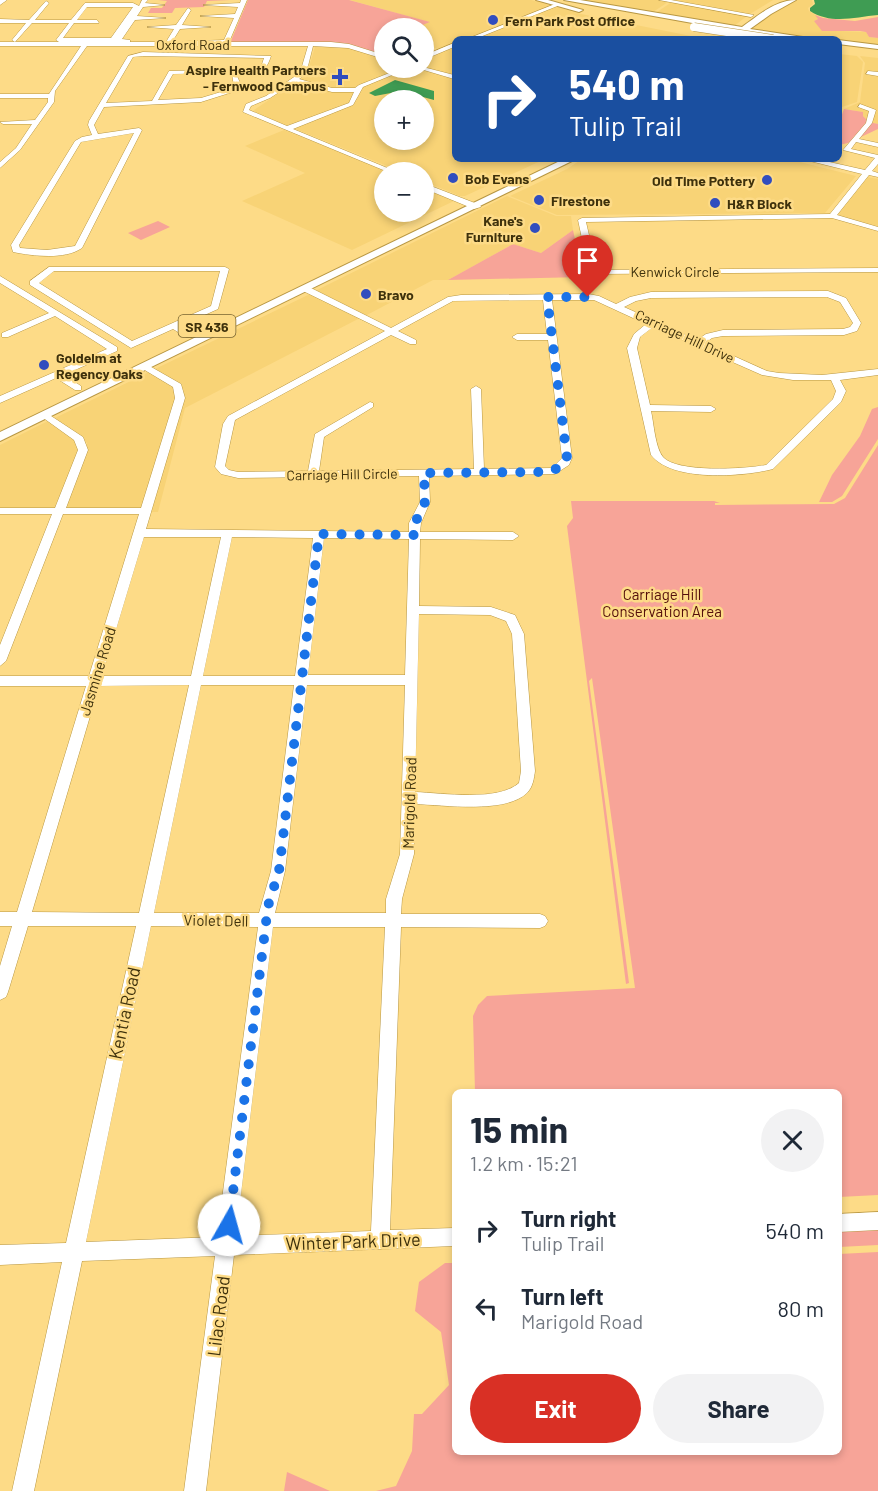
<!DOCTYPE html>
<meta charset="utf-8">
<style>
:root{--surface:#fff;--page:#f2f2f3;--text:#1f2937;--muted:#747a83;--accent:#d93025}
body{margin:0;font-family:Barlow,sans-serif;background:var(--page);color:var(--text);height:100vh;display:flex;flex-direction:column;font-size:22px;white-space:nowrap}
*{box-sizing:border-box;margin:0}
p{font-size:20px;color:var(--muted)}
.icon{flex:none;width:33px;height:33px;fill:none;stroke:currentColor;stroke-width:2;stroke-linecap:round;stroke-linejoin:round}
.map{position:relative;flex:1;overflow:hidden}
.sheet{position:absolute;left:452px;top:1089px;width:390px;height:366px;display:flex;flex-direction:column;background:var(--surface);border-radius:9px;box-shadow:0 3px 9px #0003}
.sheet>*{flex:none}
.banner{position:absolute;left:452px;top:36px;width:390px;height:126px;border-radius:9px;box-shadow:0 3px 9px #0003;background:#1a4fa0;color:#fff;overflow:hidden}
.buttons{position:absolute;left:374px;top:18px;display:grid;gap:12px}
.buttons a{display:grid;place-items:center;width:60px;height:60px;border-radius:50%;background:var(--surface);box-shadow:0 3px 9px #0003;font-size:30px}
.pin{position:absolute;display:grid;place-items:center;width:51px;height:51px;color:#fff;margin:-62px -26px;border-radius:50% 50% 50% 0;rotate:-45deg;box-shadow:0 0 6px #0007}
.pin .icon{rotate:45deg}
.me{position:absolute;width:66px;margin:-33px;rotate:7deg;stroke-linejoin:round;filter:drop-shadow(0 0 4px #0008)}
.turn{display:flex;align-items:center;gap:21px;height:126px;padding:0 18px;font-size:27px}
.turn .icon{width:78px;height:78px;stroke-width:2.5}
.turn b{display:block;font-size:42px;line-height:51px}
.round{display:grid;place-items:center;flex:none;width:63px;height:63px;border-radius:32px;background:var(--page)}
.head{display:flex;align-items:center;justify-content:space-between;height:102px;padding:0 18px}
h1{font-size:36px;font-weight:700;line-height:45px}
.action{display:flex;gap:12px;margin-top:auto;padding:12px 18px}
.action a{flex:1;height:69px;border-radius:36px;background:var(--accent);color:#fff;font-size:24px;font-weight:700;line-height:69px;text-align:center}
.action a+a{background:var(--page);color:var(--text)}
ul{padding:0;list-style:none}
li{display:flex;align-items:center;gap:18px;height:78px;padding:0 18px}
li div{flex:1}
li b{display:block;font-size:22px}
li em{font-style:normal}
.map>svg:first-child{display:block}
.built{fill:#f8d376;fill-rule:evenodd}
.green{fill:#f7a498}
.water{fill:#3f9c53}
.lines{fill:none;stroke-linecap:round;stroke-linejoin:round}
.minor-casing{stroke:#b89743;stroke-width:1}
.major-casing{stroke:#b89743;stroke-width:2}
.minor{fill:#fff;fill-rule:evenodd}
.major{fill:#fff;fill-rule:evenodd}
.major-bridge-casing{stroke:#b89743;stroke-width:9;stroke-linecap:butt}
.major-bridge{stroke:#fff;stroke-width:8}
.route{stroke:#1a73e8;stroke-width:10;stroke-dasharray:0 18}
.poi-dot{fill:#314dbe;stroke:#fddb87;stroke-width:2}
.labels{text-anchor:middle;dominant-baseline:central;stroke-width:5;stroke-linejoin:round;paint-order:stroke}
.far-poi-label{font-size:14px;font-weight:bold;fill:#3e310c;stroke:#fddb87;text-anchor:start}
.far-street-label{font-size:14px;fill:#3e310c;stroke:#fddb87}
.shield{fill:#fddb87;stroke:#776431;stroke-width:1.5}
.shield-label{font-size:14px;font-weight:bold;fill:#3e310c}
.park-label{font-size:15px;fill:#540e0b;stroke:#fddb87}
.street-label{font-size:15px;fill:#3e310c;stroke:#fddb87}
.near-street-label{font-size:18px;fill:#3e310c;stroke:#fddb87}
</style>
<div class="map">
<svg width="878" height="1491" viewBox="0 0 878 1491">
<rect width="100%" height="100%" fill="#fddb87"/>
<g class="built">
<path d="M350,0H531L581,14L706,39H454V159H545L465,196H460L423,181V172H402L256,113L254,110L307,74L316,43L353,45L384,54V68H423V56L438,49L423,44V28H415L429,22ZM384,100H423V140H384Z"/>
<polygon points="572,0 658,0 668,2 650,14"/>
<polygon points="674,0 773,0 750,14"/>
<polygon points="796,0 812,0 813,4 808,8 809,11 817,16 818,19 814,21 838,31 866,32 869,37 878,38 878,46 839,41 838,39 818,39 747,30 770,12"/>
<polygon points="672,2 748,15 733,27 654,14"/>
<polygon points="839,54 857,56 863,62 857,102 842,107 839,121"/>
<polygon points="860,56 878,58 878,124 869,122 863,116 863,112 844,109 860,102 865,63"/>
<polygon points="284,130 390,172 384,172 384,212 423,212 423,186 456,200 352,250 242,201 305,173 245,146"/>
<polygon points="582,159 788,159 856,176 825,213 557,215 510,196 567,169"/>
<polygon points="867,177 878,179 878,226 836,216"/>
<polygon points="507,196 556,216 571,216 573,230 541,253 513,244 448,280 433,280 365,316 315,291"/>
<polygon points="310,294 360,318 185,408 158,512 150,512 184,391 181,385 155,369"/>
<polygon points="149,372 174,387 176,398 142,508 63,509 87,450 87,443 83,438 55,418"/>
<polygon points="48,421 76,440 79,450 54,509 0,509 0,445"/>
</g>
<g class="green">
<polygon points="158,0 230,0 207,1 204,7 175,8 172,13 148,13 151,8 162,8 167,1"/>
<polygon points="248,0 349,0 430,22 415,28 384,28 384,54 339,43 230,43"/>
<polygon points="815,15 823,18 855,21 878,17 878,38 869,37 866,32 860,31 822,31 814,21 818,19"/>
<polygon points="844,109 863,112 863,116 869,122 878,124 878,129 848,143 839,145 838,125"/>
<polygon points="158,221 170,227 141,240 128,233"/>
<polygon points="573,230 583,277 448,280 513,244 541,253"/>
<polygon points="878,407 878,439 842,496 832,502 819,502 832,475 860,436 872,409"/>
<polygon points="878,445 878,1195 839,1197 838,1092 475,1092 473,1016 478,1005 487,996 635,988 592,678 589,681 629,983 626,984 567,526 573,518 571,501 714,501 720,503 715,503 715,505 834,504 845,498"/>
<polygon points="878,1228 878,1245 839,1247 839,1230"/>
<polygon points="878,1252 878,1491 376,1491 396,1486 412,1451 414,1414 422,1414 449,1385 441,1332 415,1311 419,1282 445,1263 454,1263 454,1452 838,1452 839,1254"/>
<polygon points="287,1472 330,1491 339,1491 284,1491"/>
</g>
<g class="water">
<path d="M814,0H878V15C855,17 832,25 810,11V8L815,4Z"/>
<polygon points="395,80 434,91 434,100 401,91 375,96 369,93"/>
</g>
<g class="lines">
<g class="minor-casing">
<g id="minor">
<polygon points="0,0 7,0 0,5"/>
<path d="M142,0H148L145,3L165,5L143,7L137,16L166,18L135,20L122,39L130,40V42H166L174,29L147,27L176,25L188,8L191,10L182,25L211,27L180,29L172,42L224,40L234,18L200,16L235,14L238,7L203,5L240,3L241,0H247L229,42H331L349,44L384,55V59L348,48L313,46L306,74L299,79L332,88H355L359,85L402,68H409L363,87L353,105L293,129L397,172H388L243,112L246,104L266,96L300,73L308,46H87L55,91L54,102L20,150L0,168V162L16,148L32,124H3L0,122L35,120L48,102V98H0V94H49L81,46H0V42H116H59L56,40L69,23H32L15,42L12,40L26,23H0V19L29,20L46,1L49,3L35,20H71L85,3H133L139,6ZM87,7H133L111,38H63L74,23H99L97,20H77ZM295,82L332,92H354L349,103L287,126L249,110L251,106L270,98Z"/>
<polygon points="659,0 671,0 754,15 751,17"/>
<polygon points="555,4 560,5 475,39 467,39"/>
<polygon points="454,43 454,47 423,60 423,56"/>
<path d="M143,52L271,56C264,77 258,73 238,73L237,76L241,85L239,90L201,102L104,107L94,125L98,134L139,128L142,130L82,248C65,260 33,256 13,252L11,245L75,141L82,137L92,135L88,125L89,121L128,56ZM143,56L264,58L261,67L258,69L169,71L152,101L106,103L133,57ZM232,73L234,88L201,98L158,100L173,74ZM134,133L75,246L47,250L20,248L19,245L81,142Z"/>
<polygon points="423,67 454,75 454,79 417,68"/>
<polygon points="868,71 878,72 878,76 866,74"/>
<polygon points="860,104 876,110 872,123 859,139 878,143 878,147 856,142 851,149 878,155 878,164 872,171 878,173 878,177 869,175 837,215 878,227 878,231 832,218 586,222 597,270 878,268 878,272 596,274 589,271 578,220 582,218 830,214 862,174 802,159 816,159 865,170 875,158 843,150 866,123 869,111 858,107"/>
<polygon points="423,183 480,205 481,207 474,209 423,188"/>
<path d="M49,267H225L229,269L218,309L180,326L192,333V337H186L173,329L131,348L30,285V281ZM54,271H220L211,306L132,341L39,283Z"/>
<polygon points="0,276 117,347 117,351 64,375 81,386 81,390 75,390 56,378 0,403 0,396 107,349 55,316 8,337 2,337 2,333 49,313 0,283"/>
<path d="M303,287H309L391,328L448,297L461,295L588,294L599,296L616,304L630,297L651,292L828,291L846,298L861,323L857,331L844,335L723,336L712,338L705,343L767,371L779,373L822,375L878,369V375L840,380L846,391L841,402L773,469C742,477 672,482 651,455L627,348L634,334L646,324L594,300H552L572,458L569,465L555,474L429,476L430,502L421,523L420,532H513L519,536L513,540L420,539L419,606L491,607L515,615L524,634L535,771C534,778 533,787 527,793C505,814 444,805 415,804L414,854L402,899L401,914H540L545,916L548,921L545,926L540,928L401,927L390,1230L454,1228V1246L234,1255L206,1491H184L215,1256L82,1261L34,1491H12L62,1262L0,1265V1245L66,1243L136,926H28L8,992L6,997L0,1000V966L12,926H0V912H17L86,686H0V676H89L139,514H63L6,661L0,666V645L52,514H0V508H55L78,450L74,440L42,417V413L45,412L83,437L88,450L66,508H141L175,398L173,387L143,369V365L146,364L181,384L185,398L146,529L409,532V523L420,502L419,476L238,478L221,474L215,467L223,424L228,416L385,331L303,291ZM827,297L840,302L853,323L850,327L843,329L723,330L706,334L697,340L659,323L658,320H653L624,307L636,301L651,298ZM543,300L547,334H517L512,337L517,340H548L562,458L552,468L484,469L481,389L476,386L471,389L474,469L319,471L324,437L373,407V403L370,402L315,434L308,471L238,472L229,470L225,466L235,420L391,335L410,344H416V340L398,331L453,301ZM653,327L762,375L793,380H831L836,391L833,399L766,465C745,469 677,473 663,457C655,447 654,424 651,411L711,412L716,409L711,406L650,405L637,348L640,337ZM144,537H221L191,676H102ZM232,537L313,538L295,676H203ZM324,538L409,539L405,675H308ZM419,614L490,615L506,621L512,634L521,771L519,783C497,802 444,793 415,792ZM189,685L139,913L32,912L99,686ZM201,685H294L271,871L259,913H154ZM307,685H405L400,854L386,899V913H275L285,871ZM151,926L258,927L217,1237L86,1242ZM273,927H385L371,1231L236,1236Z"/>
<polygon points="878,1212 878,1230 838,1232 838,1214"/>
</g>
</g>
<g class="major-casing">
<g id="major">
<polygon points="536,0 548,0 583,10 579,12"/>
<path d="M564,0H580L742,27C758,16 775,0 796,0L771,14L750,29L816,39H795L745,32L738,36L734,34L737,31Z"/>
<polygon points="838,40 878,45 878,49 838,44"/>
<polygon points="564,159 576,159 0,441 0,432"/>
</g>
</g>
<use href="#minor" class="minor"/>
<use href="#major" class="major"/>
<g class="major-bridge-casing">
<polyline id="major-bridge" points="694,27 773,39"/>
</g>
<use href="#major-bridge" class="major-bridge"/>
</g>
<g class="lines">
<polyline class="route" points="229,1225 268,906 279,871 319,534 415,535 415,523 425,502 424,473 547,472 561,467 567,458 547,297 588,297"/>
</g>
<g class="poi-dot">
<circle cx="493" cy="20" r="6"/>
<path d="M337 68h6v6h6v6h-6v6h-6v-6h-6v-6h6z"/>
<circle cx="453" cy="178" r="6"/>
<circle cx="767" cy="180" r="6"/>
<circle cx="539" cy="200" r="6"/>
<circle cx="715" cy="203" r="6"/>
<circle cx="535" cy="228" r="6"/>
<circle cx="366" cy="294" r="6"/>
<circle cx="44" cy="365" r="6"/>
</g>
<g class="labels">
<g class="far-poi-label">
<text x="505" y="20">Fern Park Post Office</text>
<text x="326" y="69" text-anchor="end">Aspire Health Partners<tspan x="326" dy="16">- Fernwood Campus</tspan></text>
<text x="465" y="178">Bob Evans</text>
<text x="755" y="180" text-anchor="end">Old Time Pottery</text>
<text x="551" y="200">Firestone</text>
<text x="727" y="203">H&amp;R Block</text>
<text x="523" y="220" text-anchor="end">Kane's<tspan x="523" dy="16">Furniture</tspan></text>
<text x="378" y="294">Bravo</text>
<text x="56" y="357">Goldelm at<tspan x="56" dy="16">Regency Oaks</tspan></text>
</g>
<g class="far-street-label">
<text x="193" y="44">Oxford Road</text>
<text x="675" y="271">Kenwick Circle</text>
<text transform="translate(685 336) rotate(25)">Carriage Hill Drive</text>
<text transform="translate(342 474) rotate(-1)">Carriage Hill Circle</text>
</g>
<rect class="shield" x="178.5" y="315" width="57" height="22" rx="4.5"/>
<g class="shield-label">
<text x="207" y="326">SR 436</text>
</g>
<g class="park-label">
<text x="662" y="594">Carriage Hill<tspan x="662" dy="17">Conservation Area</tspan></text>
</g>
<g class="street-label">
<text transform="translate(97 671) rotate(-73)">Jasmine Road</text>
<text transform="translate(409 803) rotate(-88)">Marigold Road</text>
<text transform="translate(216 920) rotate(1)">Violet Dell</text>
</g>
<g class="near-street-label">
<text transform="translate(124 1013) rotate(-78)">Kentia Road</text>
<text transform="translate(353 1241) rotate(-2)">Winter Park Drive</text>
<text transform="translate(218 1316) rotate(-83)">Lilac Road</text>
</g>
</g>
</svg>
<div class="buttons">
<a><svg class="icon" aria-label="search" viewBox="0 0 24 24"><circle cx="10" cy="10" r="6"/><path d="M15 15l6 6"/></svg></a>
<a>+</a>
<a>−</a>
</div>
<div class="pin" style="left:588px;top:297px;background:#d93025"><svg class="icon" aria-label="arrive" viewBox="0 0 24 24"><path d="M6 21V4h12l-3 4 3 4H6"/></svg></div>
<svg class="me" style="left:229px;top:1225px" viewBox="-20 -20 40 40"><circle r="19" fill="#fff"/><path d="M0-13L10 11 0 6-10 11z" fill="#1a73e8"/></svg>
<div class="banner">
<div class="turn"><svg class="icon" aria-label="right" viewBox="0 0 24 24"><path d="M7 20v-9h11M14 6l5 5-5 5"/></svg><div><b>540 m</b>Tulip Trail</div></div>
</div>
<section class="sheet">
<div class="head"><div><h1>15 min</h1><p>1.2 km · 15:21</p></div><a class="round"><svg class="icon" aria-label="close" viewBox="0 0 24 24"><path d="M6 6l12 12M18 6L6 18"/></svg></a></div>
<ul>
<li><svg class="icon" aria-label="right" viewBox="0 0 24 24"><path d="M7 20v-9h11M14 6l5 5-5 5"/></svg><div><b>Turn right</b><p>Tulip Trail</p></div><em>540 m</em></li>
<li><svg class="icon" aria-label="left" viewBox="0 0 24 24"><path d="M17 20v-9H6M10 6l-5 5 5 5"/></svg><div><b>Turn left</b><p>Marigold Road</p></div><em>80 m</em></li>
</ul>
<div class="action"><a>Exit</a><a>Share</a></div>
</section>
</div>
